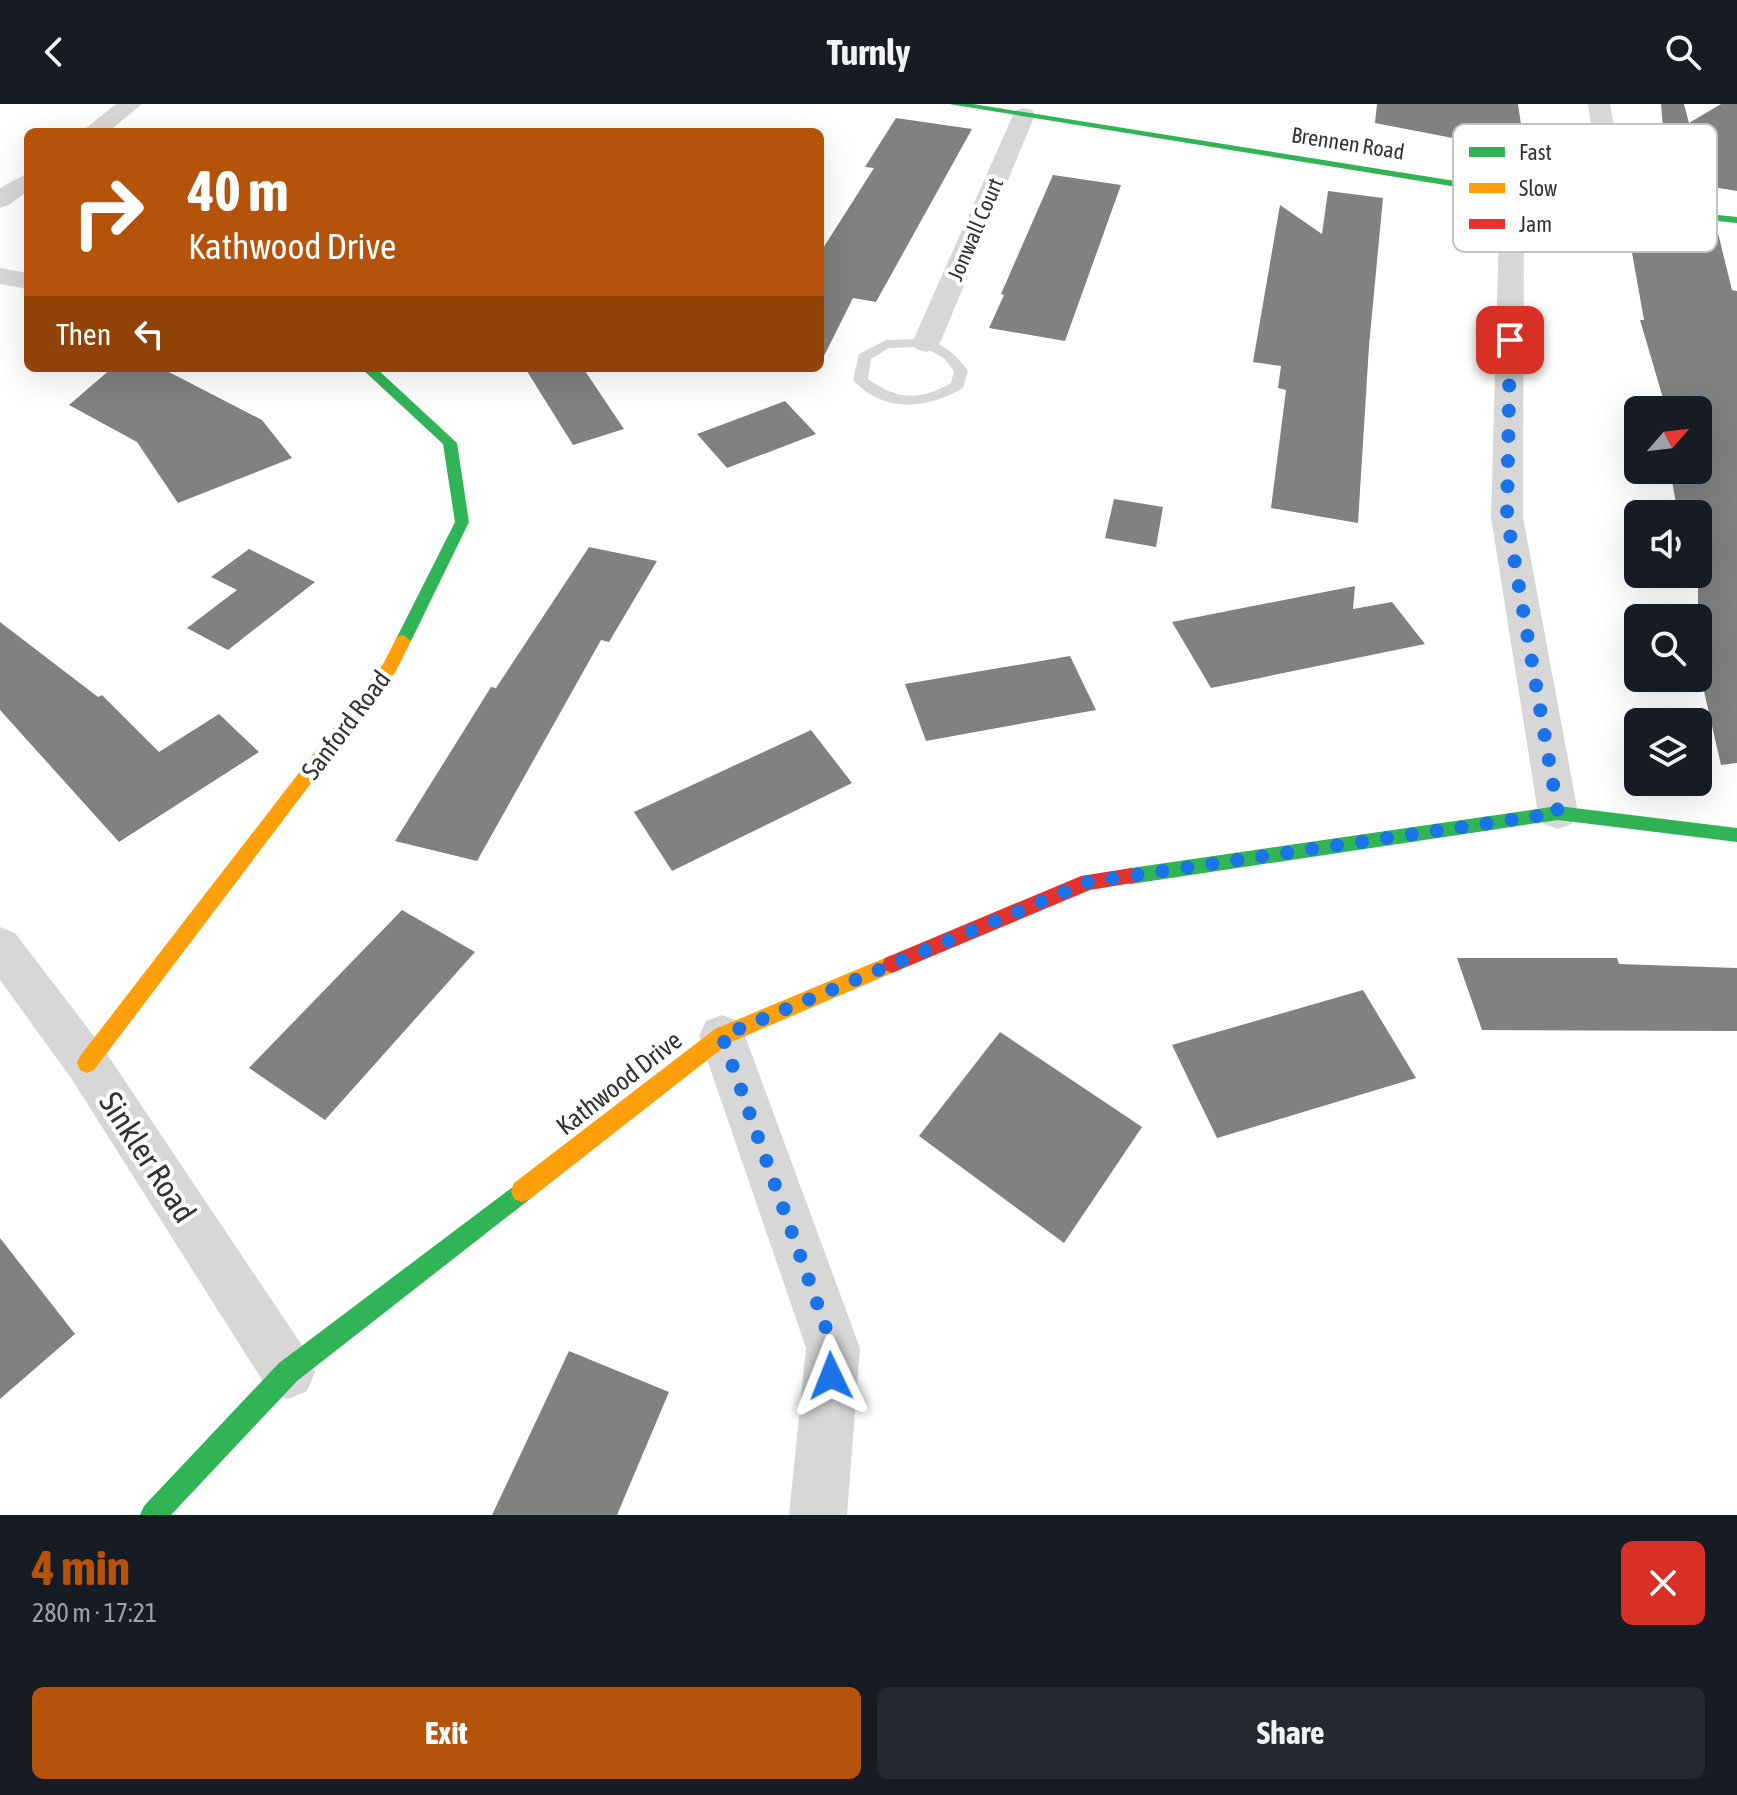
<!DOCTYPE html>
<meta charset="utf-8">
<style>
:root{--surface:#171b24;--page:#242831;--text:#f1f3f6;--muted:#9ea1a6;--accent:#b45309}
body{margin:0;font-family:"Asap Condensed",sans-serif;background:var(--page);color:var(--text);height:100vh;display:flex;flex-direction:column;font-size:30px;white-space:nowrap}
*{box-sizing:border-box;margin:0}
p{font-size:26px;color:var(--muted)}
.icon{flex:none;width:44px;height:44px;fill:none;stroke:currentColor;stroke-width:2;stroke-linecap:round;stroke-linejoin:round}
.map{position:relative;height:1411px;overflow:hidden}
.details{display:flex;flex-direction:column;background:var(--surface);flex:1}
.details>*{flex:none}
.hud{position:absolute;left:24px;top:24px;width:800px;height:244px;border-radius:12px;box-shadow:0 8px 32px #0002;background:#b45309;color:#fff;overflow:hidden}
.needle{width:52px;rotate:62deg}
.tools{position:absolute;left:1624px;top:292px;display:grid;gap:16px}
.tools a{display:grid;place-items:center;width:88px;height:88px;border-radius:12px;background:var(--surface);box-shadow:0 8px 32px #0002;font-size:40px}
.pin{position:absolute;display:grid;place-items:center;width:68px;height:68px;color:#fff;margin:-34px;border-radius:16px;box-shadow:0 4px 12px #0006}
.me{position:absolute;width:88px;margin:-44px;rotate:358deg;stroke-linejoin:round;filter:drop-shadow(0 0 6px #0008)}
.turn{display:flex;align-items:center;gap:28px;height:168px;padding:0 32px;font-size:36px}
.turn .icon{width:104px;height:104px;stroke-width:2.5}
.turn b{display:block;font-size:56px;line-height:68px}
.then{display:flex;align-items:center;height:76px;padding:0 32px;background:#0003;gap:16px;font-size:30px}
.round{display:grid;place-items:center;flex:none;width:84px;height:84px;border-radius:12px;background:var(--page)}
.overview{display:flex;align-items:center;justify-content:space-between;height:136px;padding:0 32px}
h1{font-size:48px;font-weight:700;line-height:60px;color:var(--accent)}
.button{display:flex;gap:16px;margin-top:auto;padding:16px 32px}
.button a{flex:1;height:92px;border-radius:12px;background:var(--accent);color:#fff;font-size:32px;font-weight:700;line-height:92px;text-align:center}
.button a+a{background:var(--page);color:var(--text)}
header{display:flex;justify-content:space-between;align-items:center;height:104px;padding:0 32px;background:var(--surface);font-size:36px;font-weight:700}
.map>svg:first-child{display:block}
.building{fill:#818181}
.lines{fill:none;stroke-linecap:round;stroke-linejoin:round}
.lane{fill:#d7d7d7;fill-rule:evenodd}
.street{fill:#d7d7d7;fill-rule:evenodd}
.fast{fill:#30b455;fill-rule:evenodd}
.slow{fill:#ff9f0a;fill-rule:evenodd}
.jam{fill:#e5322d;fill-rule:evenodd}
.route{stroke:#1a73e8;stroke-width:14;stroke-dasharray:0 25.2}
.labels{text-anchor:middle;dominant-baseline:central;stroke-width:8;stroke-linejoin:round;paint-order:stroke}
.far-street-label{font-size:22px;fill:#333;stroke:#fff}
.street-label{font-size:26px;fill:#333;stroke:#fff}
.near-street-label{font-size:32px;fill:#333;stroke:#fff}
.key{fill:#fff;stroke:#c2c2c2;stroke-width:2}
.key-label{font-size:22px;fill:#333}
</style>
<header><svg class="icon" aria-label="back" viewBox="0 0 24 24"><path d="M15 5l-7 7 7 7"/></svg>Turnly<svg class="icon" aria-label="search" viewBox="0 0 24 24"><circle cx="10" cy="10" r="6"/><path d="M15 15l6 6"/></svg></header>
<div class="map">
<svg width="1737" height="1411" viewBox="0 0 1737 1411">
<rect width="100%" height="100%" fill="#fff"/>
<g class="building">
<polygon points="1377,0 1518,0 1525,48 1375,19"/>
<polygon points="1661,0 1684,0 1689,19 1721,0 1737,0 1737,87 1706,82 1711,102 1669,98"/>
<polygon points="896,14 972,25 876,198 853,194 820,260 820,149 874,64 865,63"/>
<polygon points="1053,71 1121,81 1065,237 989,224 1004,191 1001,190"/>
<polygon points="1328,87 1383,94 1369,242 1358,419 1271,404 1286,286 1278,284 1281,262 1253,258 1280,101 1322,130"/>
<polygon points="1671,120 1717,125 1732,186 1737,187 1737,659 1721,661 1698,561 1698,480 1671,475 1671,470 1698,470 1698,410 1662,410 1661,402 1677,405 1670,366 1698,366 1698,306 1659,306 1658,300 1665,301 1640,216 1644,216 1629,132 1673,138"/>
<polygon points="112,264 167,267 262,316 292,354 178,399 137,338 69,301"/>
<polygon points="525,264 583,264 624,325 573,341"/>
<polygon points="785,297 816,330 727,364 697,330"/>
<polygon points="1114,395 1163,403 1156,443 1105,434"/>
<polygon points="589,443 657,457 609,538 601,536 477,757 395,737 491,583 496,584"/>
<polygon points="249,445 315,478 228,546 187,524 237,486 211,473"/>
<polygon points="1355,482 1353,505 1392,498 1425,540 1211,584 1172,518"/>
<polygon points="0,518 98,593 102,591 159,648 219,610 259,648 119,738 0,606"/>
<polygon points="1070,552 1096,606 926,637 905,580"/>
<polygon points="811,626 852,679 672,767 634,708"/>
<polygon points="402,806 475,848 325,1016 249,964"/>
<polygon points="1457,854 1617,854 1619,860 1737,864 1737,927 1482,926"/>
<polygon points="1363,886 1416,974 1217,1034 1172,941"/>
<polygon points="1000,928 1142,1023 1064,1139 919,1032"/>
<polygon points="0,1134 75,1230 0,1295"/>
<polygon points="569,1247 669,1288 617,1411 492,1411"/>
</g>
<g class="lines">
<path class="lane" d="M926,235C945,241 957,251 968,267L963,284C927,305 884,310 853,276L859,250L886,236ZM923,243L944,254L954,267L951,279C920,297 897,296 868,275L871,255L889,244Z"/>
<g class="street">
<polygon points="116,0 142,0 108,28 81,28"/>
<polygon points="1588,0 1610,0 1629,104 1625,109 1607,109 1603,104"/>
<polygon points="1024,4 1032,6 1035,11 940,239 936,245 926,248 916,245 912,239 1013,11 1016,6"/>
<polygon points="28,69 28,87 9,101 0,104 0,84"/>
<polygon points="1512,82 1521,84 1524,89 1523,413 1578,709 1572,720 1558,725 1544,720 1538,709 1491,413 1500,89 1503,84"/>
<polygon points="0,164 28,169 28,185 0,180"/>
<polygon points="0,823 15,829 103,944 307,1249 315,1268 307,1287 288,1295 269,1287 71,974 0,876"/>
<polygon points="722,911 738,917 745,932 860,1244 847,1411 789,1411 806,1244 699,932 706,917"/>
</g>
<g class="fast">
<polygon points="949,0 973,0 1574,96 1737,113 1737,119 1574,102"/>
<polygon points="361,264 376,264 457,339 469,418 411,537 403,543 395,537 455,418 443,340"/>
<polygon points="1558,702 1737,724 1737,738 1558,716 1131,780 1124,778 1122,772 1124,766 1131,764"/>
<polygon points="522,1076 530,1079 533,1087 530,1095 297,1277 171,1411 140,1411 144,1402 279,1259"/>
</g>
<g class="slow">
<polygon points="403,531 411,537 396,567 94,966 87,969 80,966 77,959 80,952 383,560 397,533"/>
<polygon points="892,851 899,854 902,860 899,866 729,939 530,1095 522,1098 514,1095 511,1087 514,1079 715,925"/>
</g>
<polygon class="jam" points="1131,764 1138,766 1140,772 1138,778 1090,786 892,869 885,866 882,860 885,854 1081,772"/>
</g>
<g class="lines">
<polyline class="route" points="831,1272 833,1244 722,932 1088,778 1558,709 1507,413 1510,236"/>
</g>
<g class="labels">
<g class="far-street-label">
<text transform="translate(1348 39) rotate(9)">Brennen Road</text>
<text transform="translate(975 125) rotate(-67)">Jonwall Court</text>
</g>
<g class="street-label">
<text transform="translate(346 621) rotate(-53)">Sanford Road</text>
<text transform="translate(619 979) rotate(-38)">Kathwood Drive</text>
</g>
<g class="near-street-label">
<text transform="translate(148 1053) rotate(57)">Sinkler Road</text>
</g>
</g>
<rect x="1453" y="20" width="264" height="128" rx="12" class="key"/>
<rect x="1469" y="43" width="36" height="10" fill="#30b455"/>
<rect x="1469" y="79" width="36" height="10" fill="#ff9f0a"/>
<rect x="1469" y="115" width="36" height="10" fill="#e5322d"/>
<g class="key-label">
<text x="1519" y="56">Fast</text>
<text x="1519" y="92">Slow</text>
<text x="1519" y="128">Jam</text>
</g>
</svg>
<div class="tools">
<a><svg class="needle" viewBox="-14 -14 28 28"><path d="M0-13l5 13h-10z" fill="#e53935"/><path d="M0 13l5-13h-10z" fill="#9ea1a6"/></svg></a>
<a><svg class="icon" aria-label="sound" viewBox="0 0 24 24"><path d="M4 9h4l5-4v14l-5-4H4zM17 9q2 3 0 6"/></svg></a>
<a><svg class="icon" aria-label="search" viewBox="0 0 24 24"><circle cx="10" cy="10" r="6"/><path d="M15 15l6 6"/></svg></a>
<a><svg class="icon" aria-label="layers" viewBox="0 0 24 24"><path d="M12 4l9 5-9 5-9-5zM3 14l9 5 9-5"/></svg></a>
</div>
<div class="pin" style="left:1510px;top:236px;background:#d93025"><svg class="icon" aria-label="arrive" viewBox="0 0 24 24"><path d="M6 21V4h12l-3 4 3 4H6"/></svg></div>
<svg class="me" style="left:831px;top:1272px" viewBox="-20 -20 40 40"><path d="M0-17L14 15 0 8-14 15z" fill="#1a73e8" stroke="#fff" stroke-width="4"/></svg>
<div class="hud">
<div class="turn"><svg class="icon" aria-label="right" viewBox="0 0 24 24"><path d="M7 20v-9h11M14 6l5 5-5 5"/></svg><div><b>40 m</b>Kathwood Drive</div></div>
<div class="then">Then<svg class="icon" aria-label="left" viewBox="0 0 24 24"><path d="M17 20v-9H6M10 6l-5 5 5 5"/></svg></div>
</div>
</div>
<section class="details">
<div class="overview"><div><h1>4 min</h1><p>280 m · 17:21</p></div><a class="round" style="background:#d93025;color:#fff"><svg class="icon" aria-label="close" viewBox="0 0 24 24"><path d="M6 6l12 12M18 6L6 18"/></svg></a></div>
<div class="button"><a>Exit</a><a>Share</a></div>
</section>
